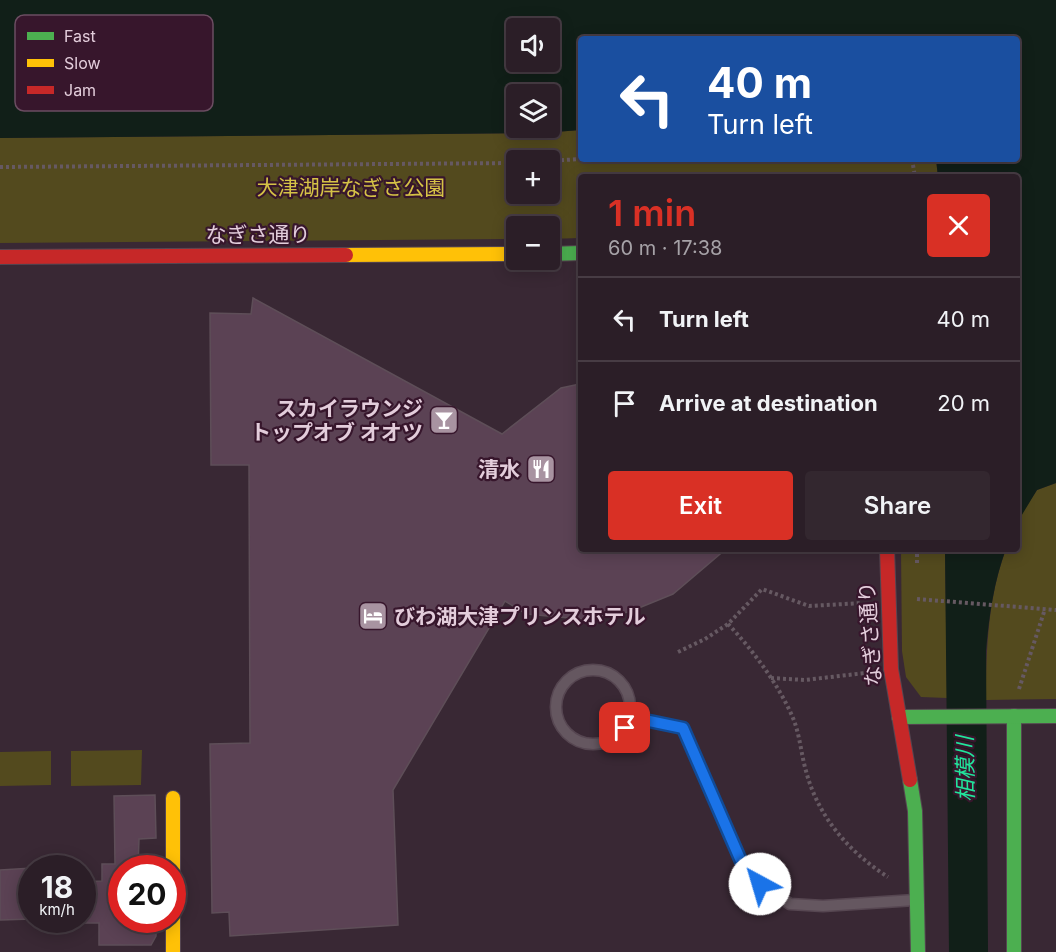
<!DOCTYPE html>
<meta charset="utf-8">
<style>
:root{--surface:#2b1e27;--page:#33272f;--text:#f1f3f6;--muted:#a6a2a7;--line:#473c44;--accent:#d93025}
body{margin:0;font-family:Inter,"Noto Sans JP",sans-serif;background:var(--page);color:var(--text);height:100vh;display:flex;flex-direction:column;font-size:22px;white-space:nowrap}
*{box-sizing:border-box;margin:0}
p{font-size:20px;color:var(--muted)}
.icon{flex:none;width:33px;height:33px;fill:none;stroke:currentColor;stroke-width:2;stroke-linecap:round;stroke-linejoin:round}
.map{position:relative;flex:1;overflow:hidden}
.panel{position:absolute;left:578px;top:174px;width:442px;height:378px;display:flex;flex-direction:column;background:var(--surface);border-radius:6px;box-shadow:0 3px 15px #0003,0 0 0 2px var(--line)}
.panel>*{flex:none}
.banner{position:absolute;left:578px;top:36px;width:442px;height:126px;border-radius:6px;box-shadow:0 3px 15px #0003,0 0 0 2px var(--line);background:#1a4fa0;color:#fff;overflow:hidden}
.buttons{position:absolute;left:506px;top:18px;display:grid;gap:12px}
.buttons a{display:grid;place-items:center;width:54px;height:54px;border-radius:6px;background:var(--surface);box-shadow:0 3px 15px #0003,0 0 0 2px var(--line);font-size:30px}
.speed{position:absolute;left:18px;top:855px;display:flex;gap:12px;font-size:30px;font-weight:700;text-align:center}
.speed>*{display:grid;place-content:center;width:78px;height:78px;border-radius:50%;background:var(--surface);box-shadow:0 3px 15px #0003,0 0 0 2px var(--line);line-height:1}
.speed small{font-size:15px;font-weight:400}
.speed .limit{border:9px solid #d22;background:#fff;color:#111}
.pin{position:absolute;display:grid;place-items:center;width:51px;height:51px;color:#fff;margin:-26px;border-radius:12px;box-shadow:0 3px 9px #0006}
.me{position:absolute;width:66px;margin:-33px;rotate:321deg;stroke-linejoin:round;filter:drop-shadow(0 0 4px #0008)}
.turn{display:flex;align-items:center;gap:21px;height:126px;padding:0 30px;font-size:27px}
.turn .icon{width:78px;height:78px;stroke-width:2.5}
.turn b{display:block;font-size:42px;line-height:51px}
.round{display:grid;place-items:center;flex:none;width:63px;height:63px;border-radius:6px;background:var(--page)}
.headline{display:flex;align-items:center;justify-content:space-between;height:102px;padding:0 30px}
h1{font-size:36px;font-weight:600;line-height:45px;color:var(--accent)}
.cta{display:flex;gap:12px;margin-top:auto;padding:12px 30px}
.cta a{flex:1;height:69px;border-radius:6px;background:var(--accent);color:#fff;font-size:24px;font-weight:600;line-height:69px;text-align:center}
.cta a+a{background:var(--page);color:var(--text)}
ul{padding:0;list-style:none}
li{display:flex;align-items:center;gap:18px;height:84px;padding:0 30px;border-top:2px solid var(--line)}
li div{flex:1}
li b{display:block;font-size:22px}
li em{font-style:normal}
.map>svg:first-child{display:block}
.green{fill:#534a1e;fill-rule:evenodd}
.water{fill:#111f18;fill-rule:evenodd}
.building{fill:#5b4254;stroke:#5e4e58;stroke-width:1.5}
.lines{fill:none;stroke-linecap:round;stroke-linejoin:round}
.lane-casing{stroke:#564651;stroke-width:13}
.fast-casing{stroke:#564651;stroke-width:16}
.slow-casing{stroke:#564651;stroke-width:16}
.jam-casing{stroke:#564651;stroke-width:16}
.path{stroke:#665962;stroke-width:4;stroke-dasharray:3 3;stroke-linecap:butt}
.lane{stroke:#655760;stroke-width:10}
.fast{stroke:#4caf50;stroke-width:14}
.slow{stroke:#ffc107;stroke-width:14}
.jam{stroke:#c62828;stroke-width:14}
.route-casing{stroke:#114b97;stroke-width:15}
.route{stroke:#1a73e8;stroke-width:10}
.labels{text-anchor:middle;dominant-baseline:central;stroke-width:4.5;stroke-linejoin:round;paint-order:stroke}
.park-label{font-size:21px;fill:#d5c246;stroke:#37162c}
.street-label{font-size:21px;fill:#e3cddb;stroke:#37162c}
.poi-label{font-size:21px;font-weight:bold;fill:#e3cddb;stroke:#37162c;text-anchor:end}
.water-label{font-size:22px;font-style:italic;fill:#21e59c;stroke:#37162c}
.key{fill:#37162c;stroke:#6b4d61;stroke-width:1.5}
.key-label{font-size:16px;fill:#e3cddb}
</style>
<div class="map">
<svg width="1056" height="952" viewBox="0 0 1056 952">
<rect width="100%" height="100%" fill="#392834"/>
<g class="green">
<path d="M580,130V159H936L938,177H580V238L549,239V226H516V239L0,243V138L543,133ZM516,160H549V194H516Z"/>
<path d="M1056,483V699L986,700C986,649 988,598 1006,549H1017V523L1023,511L1037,490Z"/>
<polygon points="901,549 945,549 947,698 921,697 906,677 902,651"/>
<polygon points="142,750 141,785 71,786 71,751"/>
<polygon points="51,751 51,785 0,786 0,752"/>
</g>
<g class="water">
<path d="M0,0H1056V483L1037,490L1017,523V177H938L936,159H1017V39H580V130L543,133L0,138ZM516,28H549V62H516ZM516,94H549V128H516Z"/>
<path d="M945,549H1006C994,581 989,616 986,651L988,952H949Z"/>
</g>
<g class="building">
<polygon points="253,298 502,434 561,388 580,384 580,549 726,549 673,594 629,612 580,619 526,614 505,601 393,790 398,925 230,936 229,912 212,913 210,744 250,743 249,465 211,465 210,313 251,314"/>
<polygon points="155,795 156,838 139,839 138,868 122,868 122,920 156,920 156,936 151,945 99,945 99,923 82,923 82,882 102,881 102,864 115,864 114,796"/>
<polygon points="32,868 32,919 0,920 0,870"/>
</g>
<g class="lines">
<g class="lane-casing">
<g id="lane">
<circle cx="593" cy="707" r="37"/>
<polyline points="630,717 683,728 741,861 760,884 790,904 823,906 915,900"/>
</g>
</g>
<g class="fast-casing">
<g id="fast">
<polyline points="549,254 580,253"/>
<polyline points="1014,716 1014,952"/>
<polyline points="899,717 1056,716"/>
<polyline points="910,780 915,811 918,952"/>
</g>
</g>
<g class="slow-casing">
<g id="slow">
<polyline points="346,255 516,254"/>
<polyline points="173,798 173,952"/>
</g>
</g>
<g class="jam-casing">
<g id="jam">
<polyline points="0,257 346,255"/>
<polyline points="887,549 891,669 910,780"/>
</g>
</g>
<g class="path">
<polyline points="912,159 915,177"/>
<polyline points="549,161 580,159"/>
<polyline points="0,167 516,163"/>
<polyline points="917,563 917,549"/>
<polyline points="917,599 1056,610"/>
<path d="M728,624C752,649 779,685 793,718C800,735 801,754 806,771C818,817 849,852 888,877"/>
<polyline points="678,652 705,639 728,624 762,589 809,606 862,603"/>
<polyline points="771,678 805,680 865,673"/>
<polyline points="1019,689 1045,609"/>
</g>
<use href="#lane" class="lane"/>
<use href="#fast" class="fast"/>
<use href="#slow" class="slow"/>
<use href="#jam" class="jam"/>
</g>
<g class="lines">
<g class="route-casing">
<polyline id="route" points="625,728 630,717 683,728 741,861 760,884"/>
</g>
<use href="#route" class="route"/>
</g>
<defs>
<g id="bar-square" transform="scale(1.5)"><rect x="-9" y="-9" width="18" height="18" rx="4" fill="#a893a1" stroke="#37162c"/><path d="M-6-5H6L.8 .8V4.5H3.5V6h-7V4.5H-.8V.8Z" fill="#fff"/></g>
<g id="restaurant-square" transform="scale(1.5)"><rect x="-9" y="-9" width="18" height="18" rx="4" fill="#a893a1" stroke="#37162c"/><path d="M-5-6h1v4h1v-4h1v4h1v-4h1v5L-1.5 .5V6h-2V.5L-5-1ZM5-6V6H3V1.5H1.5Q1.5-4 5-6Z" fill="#fff"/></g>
<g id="hotel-square" transform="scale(1.5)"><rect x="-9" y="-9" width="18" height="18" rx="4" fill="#a893a1" stroke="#37162c"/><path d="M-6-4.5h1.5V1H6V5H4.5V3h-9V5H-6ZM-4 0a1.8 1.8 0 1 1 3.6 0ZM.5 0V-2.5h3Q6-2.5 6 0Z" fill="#fff"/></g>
</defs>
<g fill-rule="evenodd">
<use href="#bar-square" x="444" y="420"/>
<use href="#restaurant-square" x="541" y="469"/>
<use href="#hotel-square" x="373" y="616"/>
</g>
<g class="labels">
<g class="park-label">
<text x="351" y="187">大津湖岸なぎさ公園</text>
</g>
<g class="street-label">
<text x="258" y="234">なぎさ通り</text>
<text transform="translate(870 634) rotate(-94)">なぎさ通り</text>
</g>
<g class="poi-label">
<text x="423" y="408">スカイラウンジ<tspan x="423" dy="24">トップオブ オオツ</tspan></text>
<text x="520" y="469">清水</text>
<text x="394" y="616" text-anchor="start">びわ湖大津プリンスホテル</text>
</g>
<g class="water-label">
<text transform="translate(965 769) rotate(-91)">相模川</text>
</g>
</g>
<rect x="15" y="15" width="198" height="96" rx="9" class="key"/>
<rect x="27" y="32" width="27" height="8" fill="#4caf50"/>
<rect x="27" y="59" width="27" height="8" fill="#ffc107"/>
<rect x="27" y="86" width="27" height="8" fill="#c62828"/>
<g class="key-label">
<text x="64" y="42">Fast</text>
<text x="64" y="69">Slow</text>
<text x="64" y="96">Jam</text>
</g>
</svg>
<div class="buttons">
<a><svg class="icon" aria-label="sound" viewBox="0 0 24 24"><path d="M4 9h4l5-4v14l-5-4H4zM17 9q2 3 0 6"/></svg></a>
<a><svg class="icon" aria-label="layers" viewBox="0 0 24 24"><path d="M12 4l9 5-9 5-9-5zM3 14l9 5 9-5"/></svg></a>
<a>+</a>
<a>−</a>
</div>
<div class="speed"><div>18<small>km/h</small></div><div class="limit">20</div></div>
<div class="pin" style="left:625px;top:728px;background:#d93025"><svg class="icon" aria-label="arrive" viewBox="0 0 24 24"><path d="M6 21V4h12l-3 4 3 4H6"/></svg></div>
<svg class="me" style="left:760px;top:884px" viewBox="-20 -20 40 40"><circle r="19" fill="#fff"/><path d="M0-13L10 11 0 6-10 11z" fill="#1a73e8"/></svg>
<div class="banner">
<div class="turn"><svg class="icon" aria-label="left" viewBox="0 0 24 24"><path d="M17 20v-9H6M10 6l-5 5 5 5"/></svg><div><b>40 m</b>Turn left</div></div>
</div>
<section class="panel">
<div class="headline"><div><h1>1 min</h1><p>60 m · 17:38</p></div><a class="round" style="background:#d93025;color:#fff"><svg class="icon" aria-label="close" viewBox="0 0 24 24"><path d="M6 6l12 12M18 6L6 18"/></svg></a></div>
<ul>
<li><svg class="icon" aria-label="left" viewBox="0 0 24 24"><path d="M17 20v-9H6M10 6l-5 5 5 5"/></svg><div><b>Turn left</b></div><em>40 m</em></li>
<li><svg class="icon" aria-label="arrive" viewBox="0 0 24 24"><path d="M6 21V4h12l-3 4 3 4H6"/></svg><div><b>Arrive at destination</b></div><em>20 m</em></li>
</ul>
<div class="cta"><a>Exit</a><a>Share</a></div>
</section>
</div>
